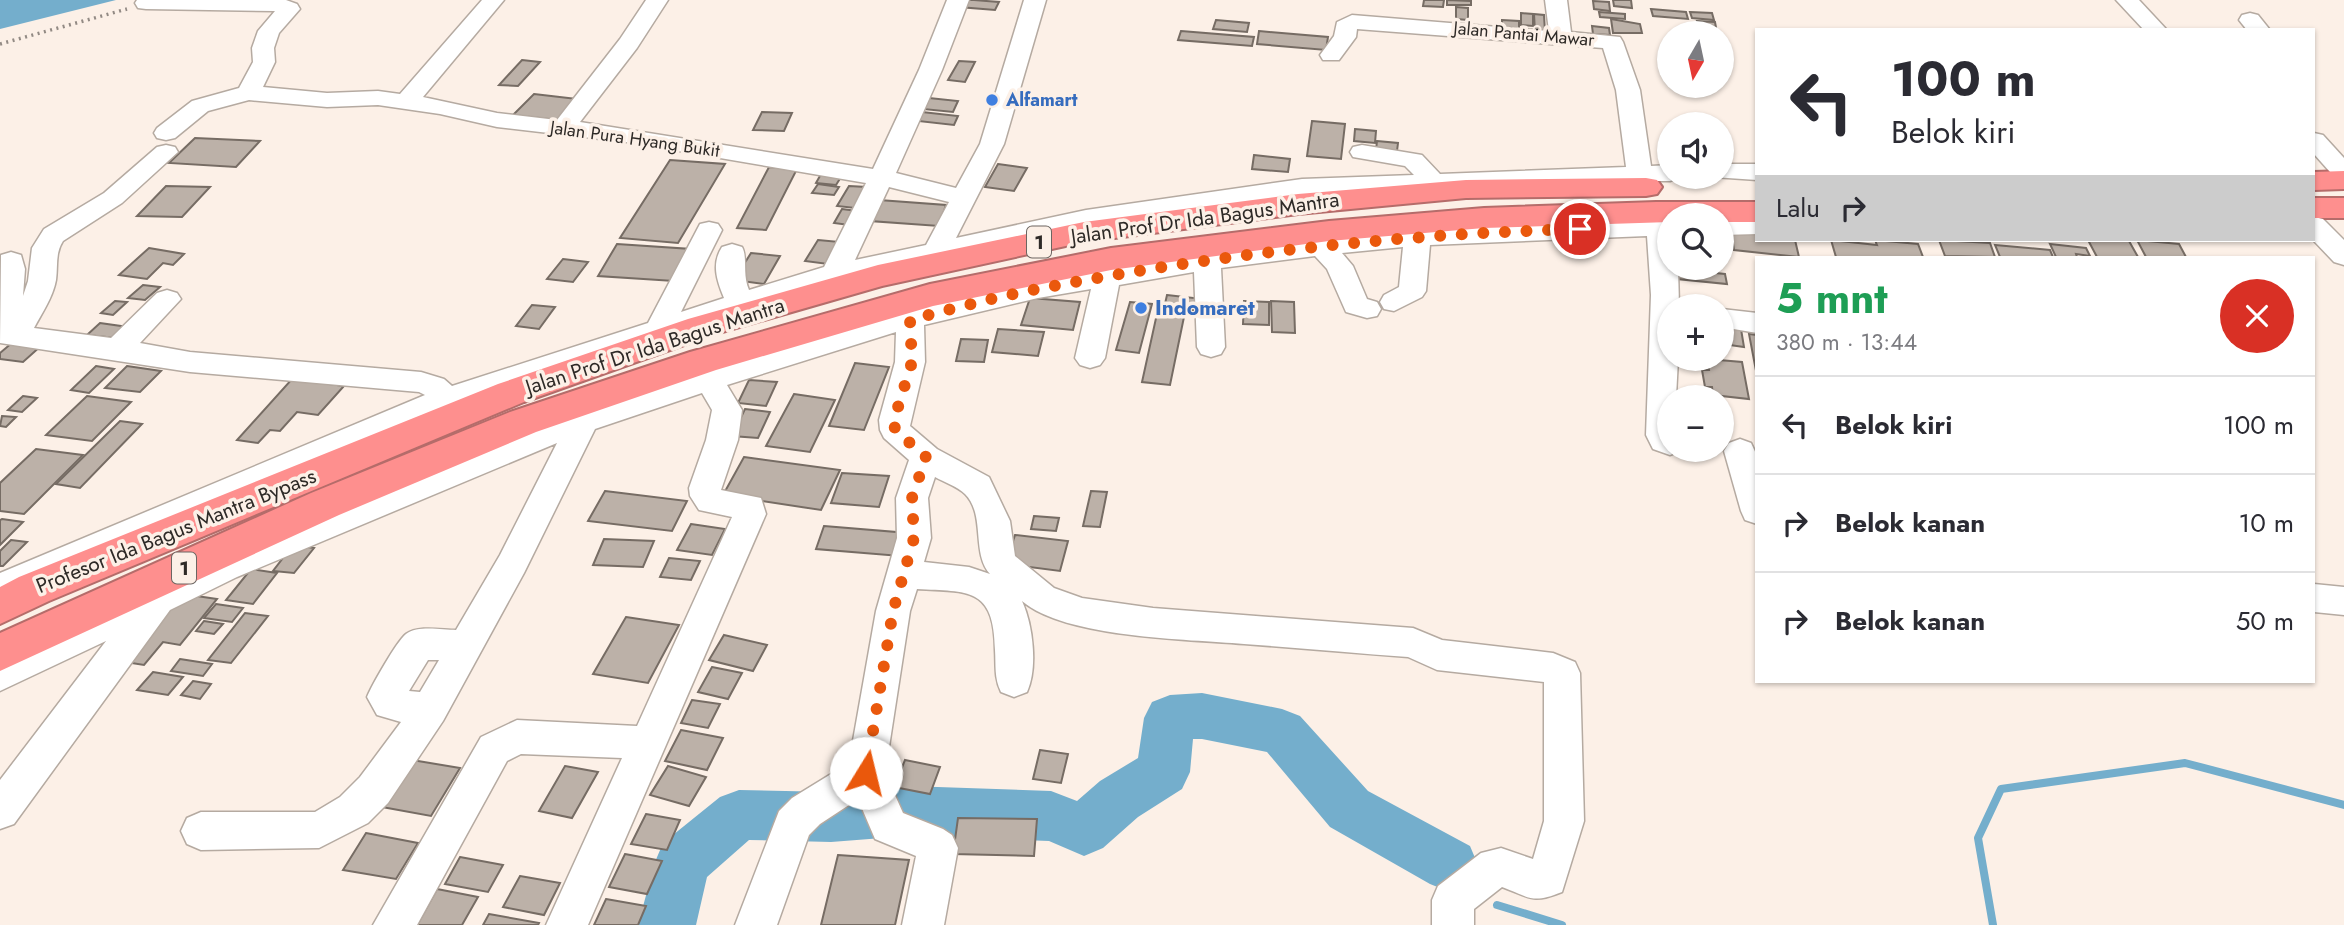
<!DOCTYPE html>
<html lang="id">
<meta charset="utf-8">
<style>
:root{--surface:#fff;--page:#f2f2f3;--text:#2b2b33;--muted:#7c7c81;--line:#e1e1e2}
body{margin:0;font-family:Jost,sans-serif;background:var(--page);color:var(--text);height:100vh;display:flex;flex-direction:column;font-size:26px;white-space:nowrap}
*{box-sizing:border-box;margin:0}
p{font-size:23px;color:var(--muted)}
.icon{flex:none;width:38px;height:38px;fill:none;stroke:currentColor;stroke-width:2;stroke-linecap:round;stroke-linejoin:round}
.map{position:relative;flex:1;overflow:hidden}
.panel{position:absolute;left:1755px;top:256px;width:560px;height:427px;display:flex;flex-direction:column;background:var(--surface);border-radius:0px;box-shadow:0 2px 5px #0004}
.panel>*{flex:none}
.banner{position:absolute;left:1755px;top:28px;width:560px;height:214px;border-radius:0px;box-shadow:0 2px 5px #0004;background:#fff;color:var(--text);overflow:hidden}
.needle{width:46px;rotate:189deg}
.fabs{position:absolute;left:1657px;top:21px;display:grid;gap:14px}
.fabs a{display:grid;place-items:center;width:77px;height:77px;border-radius:50%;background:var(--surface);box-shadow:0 2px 5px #0004;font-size:35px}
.pin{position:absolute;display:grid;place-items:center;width:60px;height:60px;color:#fff;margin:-30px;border:4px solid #fff;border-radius:50%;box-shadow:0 2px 7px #0007}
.me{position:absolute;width:77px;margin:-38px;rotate:9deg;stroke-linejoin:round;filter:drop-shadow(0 0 5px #0008)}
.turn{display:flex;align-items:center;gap:24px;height:147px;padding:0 21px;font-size:32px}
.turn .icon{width:91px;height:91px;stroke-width:2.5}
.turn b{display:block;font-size:49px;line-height:60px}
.then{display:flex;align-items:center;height:66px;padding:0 21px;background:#0003;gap:14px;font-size:26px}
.round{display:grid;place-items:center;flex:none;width:74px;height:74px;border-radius:37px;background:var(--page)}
.head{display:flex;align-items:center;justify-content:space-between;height:119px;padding:0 21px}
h1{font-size:42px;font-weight:700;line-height:52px;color:#1e9e55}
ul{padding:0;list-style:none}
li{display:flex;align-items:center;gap:21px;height:98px;padding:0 21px;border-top:2px solid var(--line)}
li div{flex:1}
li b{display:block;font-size:26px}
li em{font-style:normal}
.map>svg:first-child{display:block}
.water{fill:#74aecc}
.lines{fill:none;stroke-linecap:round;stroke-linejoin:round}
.stream{stroke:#74aecc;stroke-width:8}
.river{fill:#74aecc;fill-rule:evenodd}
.building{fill:#bcb1a8;stroke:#766c64;stroke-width:2}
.minor-casing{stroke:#b5aaa1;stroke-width:3}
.highway-casing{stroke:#b56c6a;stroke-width:4}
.path{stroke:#928a84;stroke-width:3.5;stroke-dasharray:2 4.5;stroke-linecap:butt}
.minor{fill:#fff;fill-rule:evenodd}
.highway{fill:#fe8f8e;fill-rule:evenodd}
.route{stroke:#ea580c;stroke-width:12;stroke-dasharray:0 21.6}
.shop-dot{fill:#3f7fe0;stroke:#fcf0e7;stroke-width:2.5}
.labels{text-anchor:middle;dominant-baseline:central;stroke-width:7;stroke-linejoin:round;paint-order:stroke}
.far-street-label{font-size:18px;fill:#2e2a27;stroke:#fcf0e7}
.far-shop-label{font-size:18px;font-weight:bold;fill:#366cbe;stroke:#fcf0e7;text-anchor:start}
.shield{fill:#fcf0e7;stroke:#6c6561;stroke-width:2}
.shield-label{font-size:19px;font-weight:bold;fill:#2e2a27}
.street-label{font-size:21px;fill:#2e2a27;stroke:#fcf0e7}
.shop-label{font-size:21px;font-weight:bold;fill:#366cbe;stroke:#fcf0e7;text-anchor:start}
</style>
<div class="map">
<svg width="2344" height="925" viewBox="0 0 2344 925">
<rect width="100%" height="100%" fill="#fcf0e7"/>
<polygon class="water" points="0,0 116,0 0,29"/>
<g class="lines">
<g class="stream">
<polyline points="1497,905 1562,925"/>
<polyline points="1993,925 1978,838 2001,789 2185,763 2344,805"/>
</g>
<polygon class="river" points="1202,693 1282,709 1300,716 1368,791 1470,846 1478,865 1470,884 1450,892 1430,884 1330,827 1267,752 1202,739 1193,739 1190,772 1182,789 1138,817 1103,848 1084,856 1049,841 908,836 831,842 749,840 707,877 696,925 638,925 655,862 663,843 720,797 739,790 831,792 908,786 1051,791 1077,801 1100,781 1138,758 1144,718 1152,702 1170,695"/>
</g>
<g class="building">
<polygon points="962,0 974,0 999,2 995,10 959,7"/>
<polygon points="1424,0 1444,0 1443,7 1423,6"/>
<polygon points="1447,0 1471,1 1471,5 1447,5"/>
<polygon points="1613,0 1631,0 1632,8 1614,6"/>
<polygon points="1593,1 1609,2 1610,11 1594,9"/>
<polygon points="1456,7 1468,8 1468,20 1456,19"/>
<polygon points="1651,9 1686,12 1688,19 1653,16"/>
<polygon points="1599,12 1625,14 1625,19 1600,17"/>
<polygon points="1690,12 1712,13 1714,20 1692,18"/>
<polygon points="1521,13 1533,14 1533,26 1521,25"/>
<polygon points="1534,14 1544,15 1545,32 1535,32"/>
<polygon points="1611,19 1640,24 1642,33 1613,33"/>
<polygon points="1216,20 1249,23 1247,32 1213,29"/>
<polygon points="1502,20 1519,21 1519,29 1502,27"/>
<polygon points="1697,21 1715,22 1717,33 1700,33"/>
<polygon points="1592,26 1609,28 1610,35 1593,34"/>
<polygon points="1181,31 1254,37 1252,46 1178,40"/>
<polygon points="1259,31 1328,37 1326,50 1257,44"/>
<polygon points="522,60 540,62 518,86 499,85"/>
<polygon points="959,61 975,62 965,82 948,80"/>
<polygon points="534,94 577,99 557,120 513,115"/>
<polygon points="929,98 958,101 953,112 923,109"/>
<polygon points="762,112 792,113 784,131 753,130"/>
<polygon points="922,112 958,116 954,125 918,121"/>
<polygon points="1312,121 1345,124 1341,159 1307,156"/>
<polygon points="1355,129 1376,131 1375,143 1354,141"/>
<polygon points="195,138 260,141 236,167 169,163"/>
<polygon points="1377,141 1398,143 1397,151 1376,150"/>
<polygon points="1254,155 1290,159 1288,172 1252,169"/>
<polygon points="670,160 725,164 678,243 620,238"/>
<polygon points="998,164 1027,168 1014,191 985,187"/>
<polygon points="769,167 797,169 766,230 737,228"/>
<polygon points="821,174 841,177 836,185 816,183"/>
<polygon points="818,184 839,187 834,195 812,193"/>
<polygon points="166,186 210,187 182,217 137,216"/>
<polygon points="849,186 866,187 855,208 837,206"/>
<polygon points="879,200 946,205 939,226 870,221"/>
<polygon points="842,209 857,211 849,225 834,223"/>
<polygon points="1731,231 1757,233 1757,240 1795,240 1799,257 1734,250"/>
<polygon points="818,240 840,242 828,264 805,261"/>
<polygon points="1831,240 1877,245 1875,240 1918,244 1923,257 1836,257"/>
<polygon points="1939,240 1990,243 1995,257 1945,256"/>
<polygon points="2088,240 2129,241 2138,257 2097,257"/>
<polygon points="2137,240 2179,244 2186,257 2146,257"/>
<polygon points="617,244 691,249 674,281 598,276"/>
<polygon points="2050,244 2086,248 2090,256 2076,254 2077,257 2056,257"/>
<polygon points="1995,245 2050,250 2053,257 2000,257"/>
<polygon points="149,248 184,254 173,265 163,263 147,279 119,275"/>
<polygon points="751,253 780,256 764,284 734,280"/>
<polygon points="563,259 588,262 573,282 547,279"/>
<polygon points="1676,269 1725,274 1727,284 1677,279"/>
<polygon points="143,285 160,287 145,300 128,298"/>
<polygon points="1167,295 1203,299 1200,311 1164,308"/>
<polygon points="1030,298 1080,302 1073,330 1021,325"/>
<polygon points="115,301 127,302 113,315 101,313"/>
<polygon points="1244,301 1269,302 1269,325 1243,324"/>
<polygon points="1271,301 1294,302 1295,333 1272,332"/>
<polygon points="1130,302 1152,304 1139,353 1116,350"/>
<polygon points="532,305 555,307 539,329 516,326"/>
<polygon points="1158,309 1185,312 1170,385 1142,382"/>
<polygon points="100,323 128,327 116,338 87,335"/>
<polygon points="1722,327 1741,329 1744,347 1722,344"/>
<polygon points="998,329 1044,332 1038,356 992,352"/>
<polygon points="1749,334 1757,335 1757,376"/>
<polygon points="961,339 988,340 984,362 956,361"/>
<polygon points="13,342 42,345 23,362 0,359 0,353"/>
<polygon points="1707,359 1742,362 1749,399 1713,395 1712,387 1705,387 1702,370 1709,370"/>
<polygon points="855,363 889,367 864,430 829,426"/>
<polygon points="96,366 114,369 89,393 71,390"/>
<polygon points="127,366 161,371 140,392 105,388"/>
<polygon points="292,379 344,386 318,415 297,412 280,431 270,430 258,443 237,440"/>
<polygon points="749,380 777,382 766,406 738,403"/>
<polygon points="794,394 835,400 810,452 766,446"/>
<polygon points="23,396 37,398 22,412 8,410"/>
<polygon points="87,396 131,402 92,441 46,435"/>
<polygon points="745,409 770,412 758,438 732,436"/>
<polygon points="2,416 16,417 6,427 0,426"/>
<polygon points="120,421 142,424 80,488 56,484"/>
<polygon points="36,449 83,455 24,514 0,511 0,483"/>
<polygon points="744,457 840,470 821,510 723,495"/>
<polygon points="842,473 889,476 879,507 831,503"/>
<polygon points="605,491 687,501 672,531 588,521"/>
<polygon points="1091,491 1107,492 1100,527 1083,526"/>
<polygon points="1034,516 1059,518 1056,531 1031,529"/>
<polygon points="2,519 23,522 0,545 0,520"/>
<polygon points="691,524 725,529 712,555 677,550"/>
<polygon points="824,526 908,533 900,556 816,549"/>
<polygon points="1015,535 1068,541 1060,571 1006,564"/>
<polygon points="604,539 654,541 643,567 593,565"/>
<polygon points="11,540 27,542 3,566 0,566 0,551"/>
<polygon points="293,545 314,548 294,573 273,571"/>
<polygon points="669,558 700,561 691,580 660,577"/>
<polygon points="251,569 277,573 253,604 226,600"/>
<polygon points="176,593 217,599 180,645 163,642 144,665 119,661"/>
<polygon points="216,604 243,608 232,622 204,618"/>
<polygon points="245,613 268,616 231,663 208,660"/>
<polygon points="626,617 679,625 648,683 593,674"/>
<polygon points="204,621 223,624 214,634 196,631"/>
<polygon points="724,635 767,645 753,671 709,660"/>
<polygon points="180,659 212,664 203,676 171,671"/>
<polygon points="712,667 742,673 728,699 698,692"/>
<polygon points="153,672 183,677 168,695 137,690"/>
<polygon points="193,681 211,684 200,699 181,695"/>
<polygon points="692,700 720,704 708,728 681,723"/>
<polygon points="681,730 723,738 707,770 665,761"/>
<polygon points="1040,750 1068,754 1061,783 1033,779"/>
<polygon points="412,760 460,768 431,816 382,807"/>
<polygon points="905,760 940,767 930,794 894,787"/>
<polygon points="565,766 598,772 572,818 539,811"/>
<polygon points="668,766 706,777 689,806 650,795"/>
<polygon points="646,814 680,820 667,850 631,844"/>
<polygon points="958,818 1037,819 1034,856 953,854"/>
<polygon points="366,833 418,843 396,879 343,870"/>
<polygon points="625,854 662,861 647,894 609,887"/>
<polygon points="838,855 909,860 895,925 821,925"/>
<polygon points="460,857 503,865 488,892 445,884"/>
<polygon points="520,876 560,883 544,915 503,907"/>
<polygon points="437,889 478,897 462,925 417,925"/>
<polygon points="606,899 646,906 638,925 594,925"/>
<polygon points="489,914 539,923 538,925 483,925"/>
</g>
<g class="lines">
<g class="minor-casing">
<g id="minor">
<path d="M137,0H286L297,4L300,9L279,33L274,48L275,62L263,87L327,93L378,91L400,94L482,0H504L423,97L497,113L557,120L620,39L646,0H668L637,48L580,122L873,169L919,70L947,0H969L942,70L896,173L956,188L980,144L1024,0H1046L1004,144L956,238L1086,210L1302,179L1414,175L1405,166L1353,157L1350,152L1353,147L1362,145L1422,155L1440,174L1626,167L1616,90L1603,48L1357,29L1356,37L1339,60H1323L1320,55L1334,36L1337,22L1352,15L1549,31L1545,0H1567L1571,32L1620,37L1623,42L1640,90L1651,166L1670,165V177H1680L1670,181H1653L1654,187L1650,192L1641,195L1632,192L1628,182L1302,195L1086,226L828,284L458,406L0,602V573L425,395L419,392L190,372L0,343L1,255L11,252L21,255L25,269L23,296L28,281L32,248L44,229L104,193L157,147L166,145L175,147L178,152L122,203L63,241C55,253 58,266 56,280C53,297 42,313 34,328L111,338L157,293L167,290L177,293L181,299L140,343L190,352L421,372L444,379L452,386L648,323L700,224L709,222L718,224L722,230L681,312L724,298C717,281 711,264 722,247L732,244L742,247C748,257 742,274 749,290L824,267L866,183L626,142L497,127L440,114L378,105L327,107L249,100L208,111L175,138L166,140L157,138L154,133L157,128L192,101L239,88L253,62L252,48L258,31L275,11L146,9L138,8L135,3ZM889,187L949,202L926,245L855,260Z"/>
<polygon points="2116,0 2139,0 2167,30 2144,30"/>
<polygon points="2250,13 2258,15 2270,30 2247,30 2239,20 2242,15"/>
<polygon points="2314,133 2323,135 2344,158 2344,173 2330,172 2314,154"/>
<polygon points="1722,164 1757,164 1757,180 1713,177 1722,177"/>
<path d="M1656,204L1665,206L1669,212L1670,268H1678L1679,306H1670V359H1678L1676,397H1670V450H1682L1670,455L1653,449L1646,435L1651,295L1647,236L1430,245L1426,291L1422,297L1394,311L1384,309L1380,302L1384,295L1399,287L1403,247L1342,253L1353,266L1367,299L1377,302L1381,309L1377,316L1367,318L1346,312L1327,269L1315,256L1221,268L1225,347L1221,354L1211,357L1201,354L1197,347L1194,272L1119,285L1105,358L1100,365L1090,368L1080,365L1075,358L1091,289L1038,298L924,325L925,362L910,426L937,449L989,477L1010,521L1015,556L1054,588L1082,598L1153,608L1413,628L1442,640L1553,653L1575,662L1580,673L1584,821L1562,892C1532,904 1531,898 1502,887L1474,909V925H1432V900L1438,886L1481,853L1501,848L1533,859L1544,821V682L1437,670L1408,657C1353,653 1299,648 1244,644C1187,639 1065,638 1022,601C1033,625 1038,668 1027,692L1014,697L1001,692C994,678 996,665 995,650C994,587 969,592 917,589L910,611L885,773L903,813L943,829L952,835L958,848L944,925H902L916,856L875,839L858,799L820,824L809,835L777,925H735L779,811L792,798L849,763L876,611L897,538L896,498L909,460L884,438L880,430L879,420L895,362L896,332L727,385L742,410L738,440L721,490L761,498L766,514L588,925H546L622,758L521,754L507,761L417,925H373L481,737L517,720L637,726L732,517L699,510L690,496L689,488L706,440L712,410L702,393L595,429L524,573L443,721L388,803L368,823L319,848L201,850L187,844L181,831L187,818L201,812H315L340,797L360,777L401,722L377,715L367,697C372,685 397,641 406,634C418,625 442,630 456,630L500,555L557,443L237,577L170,610L14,824L0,829V780L106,641L0,691V659L213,557L519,433L639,390L893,314L891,302L895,295L905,293L915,295L920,307C960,298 1000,287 1040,280C1161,257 1282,243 1404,230L1409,218L1418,216L1427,218L1431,228L1644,220L1643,212L1647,206ZM935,477C944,482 958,487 965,494C986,515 971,553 990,574L969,567L924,562L931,538L928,498ZM428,660H439L420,692L409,691Z"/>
<polygon points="2314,217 2323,219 2344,240 2344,265 2334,262 2313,240"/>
<polygon points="1757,218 1757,234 1722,235 1722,219"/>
<polygon points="1722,309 1757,313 1757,333 1722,327"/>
<polygon points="1740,439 1751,443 1757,456 1757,524 1745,520 1741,511 1724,451 1729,443"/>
<polygon points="2314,584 2344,587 2344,615 2314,612"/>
</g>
</g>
<g class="highway-casing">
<g id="highway">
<polygon points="2344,171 2344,189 2314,190 2314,172"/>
<polygon points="1646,178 1657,180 1662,187 1657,194 1646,196 1466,198 1298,214 1084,242 882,286 712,335 524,402 49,601 0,624 0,587 19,577 498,384 688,319 878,265 1084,222 1298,194 1466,180"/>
<rect x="2314" y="198" width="30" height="20"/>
<polygon points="1656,202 1757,202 1757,222 1722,222 1722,215 1670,215 1670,222 1484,228 1329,241 1111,270 933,306 716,370 536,432 339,515 0,671 0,633 311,493 510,412 690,352 930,284 1111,248 1329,221 1484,208"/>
</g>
</g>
<polyline class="path" points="0,44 127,9"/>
<use href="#minor" class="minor"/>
<use href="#highway" class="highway"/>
</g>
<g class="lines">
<path class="route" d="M866,773L893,611L914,538L912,498L926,457L895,430L894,420L912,362L910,320C952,309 995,297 1038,289C1217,254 1398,234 1580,229"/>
</g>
<g class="shop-dot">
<circle cx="992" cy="100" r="7"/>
<circle cx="1141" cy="308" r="7"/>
</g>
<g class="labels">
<g class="far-street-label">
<text transform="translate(1524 34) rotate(5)">Jalan Pantai Mawar</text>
<text transform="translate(635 139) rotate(8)">Jalan Pura Hyang Bukit</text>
</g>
<g class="far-shop-label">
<text x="1006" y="100">Alfamart</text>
</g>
<g class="shield">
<rect x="1027" y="226.5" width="24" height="31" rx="5"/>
<rect x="172" y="552.5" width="24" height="31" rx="5"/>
</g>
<g class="shield-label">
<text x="1039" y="242">1</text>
<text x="184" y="568">1</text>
</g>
<g class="street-label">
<text transform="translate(1205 218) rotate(-8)">Jalan Prof Dr Ida Bagus Mantra</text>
<text transform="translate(655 346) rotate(-18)">Jalan Prof Dr Ida Bagus Mantra</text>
<text transform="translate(176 531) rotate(-22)">Profesor Ida Bagus Mantra Bypass</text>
</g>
<g class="shop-label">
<text x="1155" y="308">Indomaret</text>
</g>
</g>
</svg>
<div class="fabs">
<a><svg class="needle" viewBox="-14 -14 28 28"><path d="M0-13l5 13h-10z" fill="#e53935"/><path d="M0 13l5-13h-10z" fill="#7c7c81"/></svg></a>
<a><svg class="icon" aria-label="sound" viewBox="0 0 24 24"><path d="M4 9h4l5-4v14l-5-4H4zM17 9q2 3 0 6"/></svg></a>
<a><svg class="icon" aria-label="search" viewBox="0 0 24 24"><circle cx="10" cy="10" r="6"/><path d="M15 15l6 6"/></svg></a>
<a>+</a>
<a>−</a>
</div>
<div class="pin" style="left:1580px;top:229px;background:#d93025"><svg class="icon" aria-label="arrive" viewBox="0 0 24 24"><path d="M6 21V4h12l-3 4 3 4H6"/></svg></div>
<svg class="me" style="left:866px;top:773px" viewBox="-20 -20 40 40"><circle r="19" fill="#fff"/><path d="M0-13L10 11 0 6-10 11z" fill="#ea580c"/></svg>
<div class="banner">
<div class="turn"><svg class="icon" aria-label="left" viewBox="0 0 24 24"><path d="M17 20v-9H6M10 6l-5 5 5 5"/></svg><div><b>100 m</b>Belok kiri</div></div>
<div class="then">Lalu<svg class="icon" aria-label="right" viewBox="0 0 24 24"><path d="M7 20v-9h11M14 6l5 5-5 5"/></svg></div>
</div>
<section class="panel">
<div class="head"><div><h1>5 mnt</h1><p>380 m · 13:44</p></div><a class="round" style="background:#d93025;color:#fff"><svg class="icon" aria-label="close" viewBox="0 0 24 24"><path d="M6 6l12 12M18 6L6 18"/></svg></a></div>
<ul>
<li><svg class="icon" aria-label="left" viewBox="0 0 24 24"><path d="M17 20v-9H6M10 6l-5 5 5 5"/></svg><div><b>Belok kiri</b></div><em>100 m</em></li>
<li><svg class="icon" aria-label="right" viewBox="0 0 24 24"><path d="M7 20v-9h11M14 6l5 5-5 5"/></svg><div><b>Belok kanan</b></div><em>10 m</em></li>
<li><svg class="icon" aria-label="right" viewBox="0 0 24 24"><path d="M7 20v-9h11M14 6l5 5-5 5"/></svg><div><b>Belok kanan</b></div><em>50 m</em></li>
</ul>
</section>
</div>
